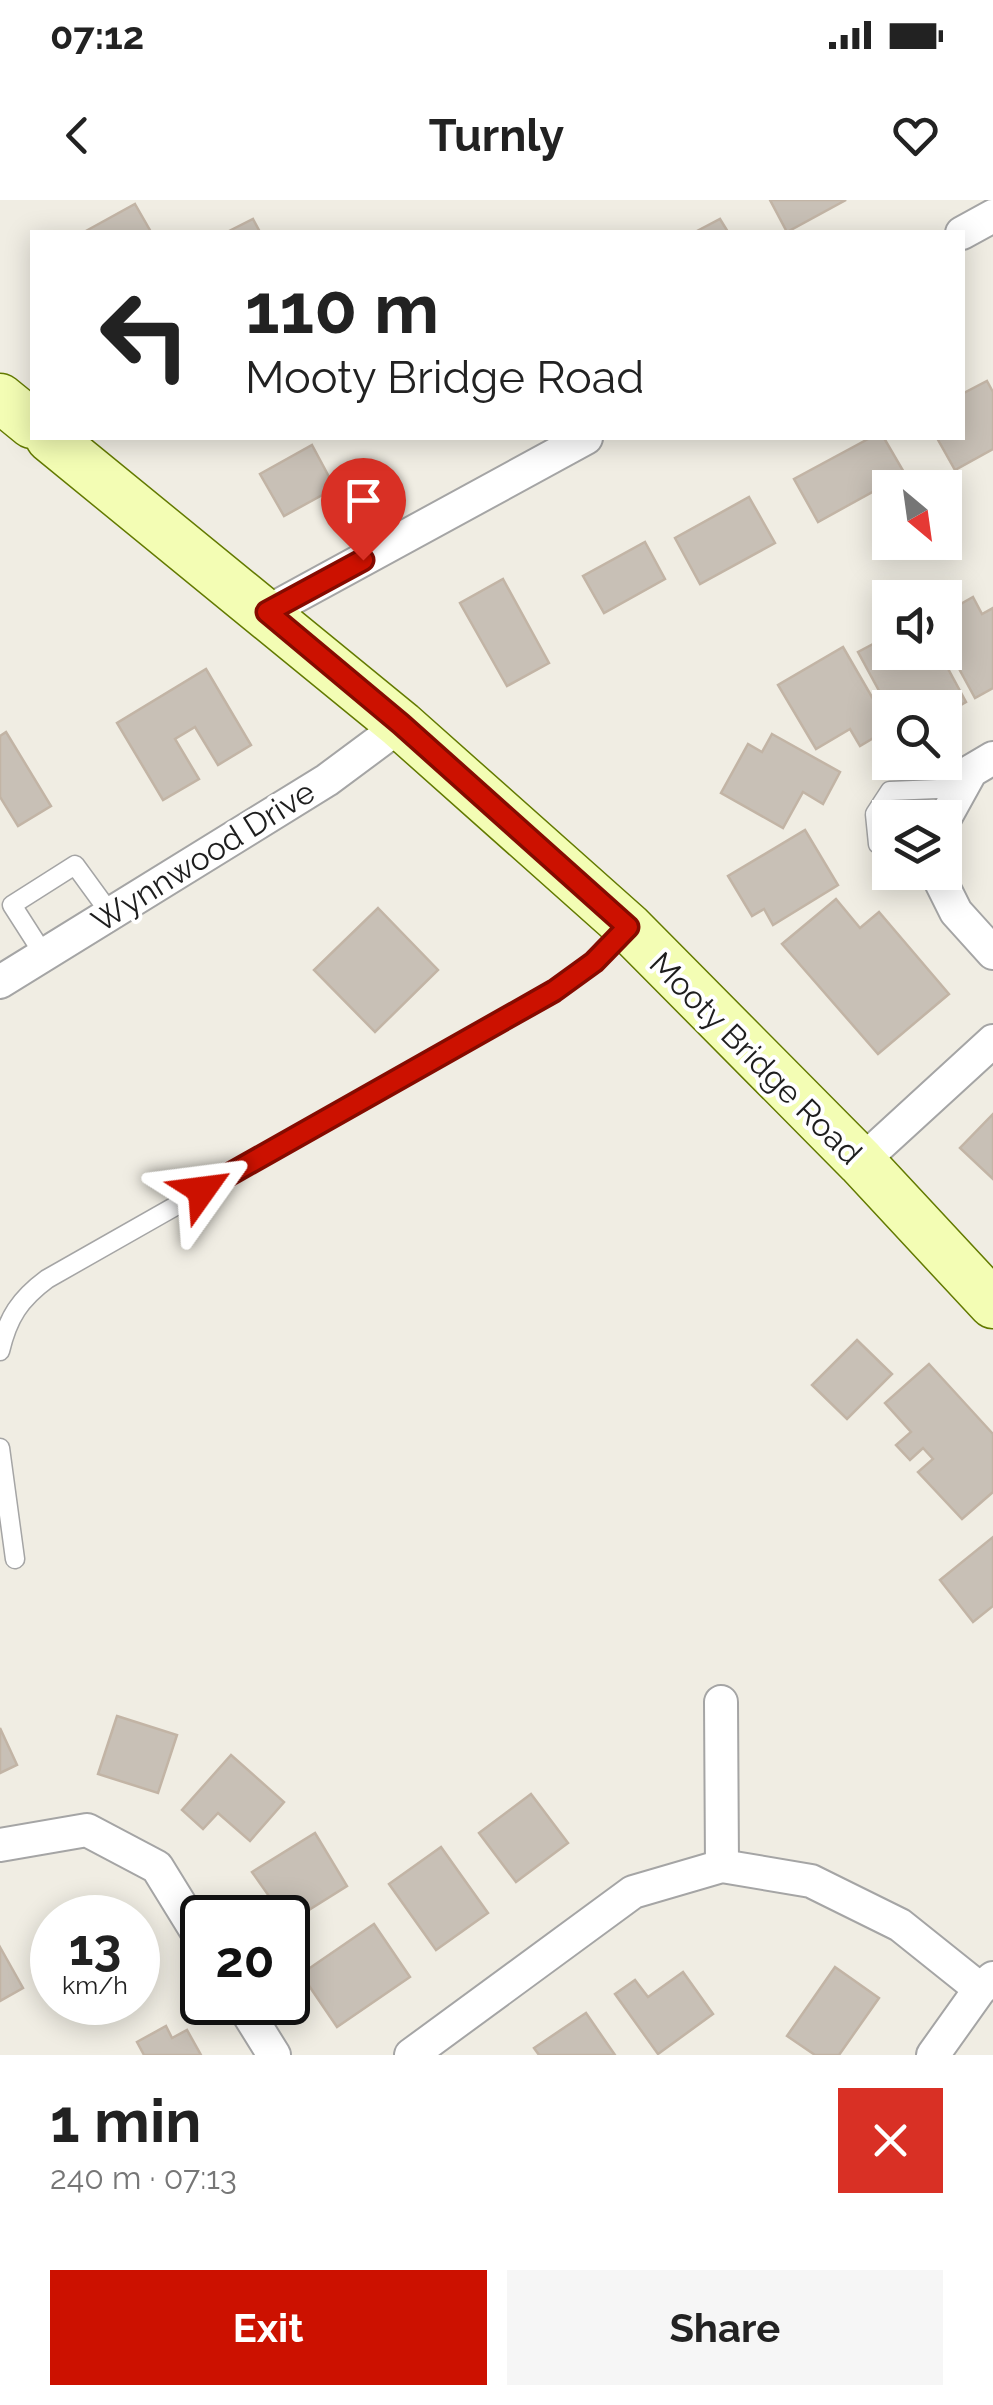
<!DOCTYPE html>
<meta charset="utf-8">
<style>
:root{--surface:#fff;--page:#f6f6f6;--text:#222;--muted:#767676;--accent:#c10}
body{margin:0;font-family:Raleway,sans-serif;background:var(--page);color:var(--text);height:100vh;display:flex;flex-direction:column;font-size:38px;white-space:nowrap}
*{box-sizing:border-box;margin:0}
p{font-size:32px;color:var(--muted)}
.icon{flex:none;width:55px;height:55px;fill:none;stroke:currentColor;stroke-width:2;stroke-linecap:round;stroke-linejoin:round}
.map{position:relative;height:1855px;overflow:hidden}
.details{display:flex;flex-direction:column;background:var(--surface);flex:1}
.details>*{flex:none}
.top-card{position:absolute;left:30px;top:30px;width:935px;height:210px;border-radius:0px;box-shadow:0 5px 25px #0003;background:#fff;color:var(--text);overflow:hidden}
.needle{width:65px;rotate:151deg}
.controls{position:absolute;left:872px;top:270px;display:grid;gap:20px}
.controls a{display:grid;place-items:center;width:90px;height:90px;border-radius:0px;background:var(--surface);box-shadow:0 5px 25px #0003;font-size:50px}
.speed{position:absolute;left:30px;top:1695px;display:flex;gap:20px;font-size:50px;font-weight:700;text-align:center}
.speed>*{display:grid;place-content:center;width:130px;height:130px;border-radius:50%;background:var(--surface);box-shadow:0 5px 25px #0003;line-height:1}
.speed small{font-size:25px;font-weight:400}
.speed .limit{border:5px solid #111;border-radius:15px;background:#fff;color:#111}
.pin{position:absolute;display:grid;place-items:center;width:85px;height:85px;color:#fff;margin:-102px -42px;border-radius:50% 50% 50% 0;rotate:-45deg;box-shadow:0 0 10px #0007}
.pin .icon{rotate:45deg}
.me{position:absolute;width:110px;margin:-55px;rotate:59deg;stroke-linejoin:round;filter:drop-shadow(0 0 8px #0008)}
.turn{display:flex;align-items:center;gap:35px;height:210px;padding:0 50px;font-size:45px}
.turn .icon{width:130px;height:130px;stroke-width:2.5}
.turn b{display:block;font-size:70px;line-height:85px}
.round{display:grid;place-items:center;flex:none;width:105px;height:105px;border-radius:0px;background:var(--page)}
.headline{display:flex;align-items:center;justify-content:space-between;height:170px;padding:0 50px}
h1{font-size:60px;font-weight:700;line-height:75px}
.cta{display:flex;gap:20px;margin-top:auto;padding:20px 50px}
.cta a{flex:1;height:115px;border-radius:0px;background:var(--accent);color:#fff;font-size:40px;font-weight:700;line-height:115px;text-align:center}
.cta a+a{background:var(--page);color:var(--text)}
.status{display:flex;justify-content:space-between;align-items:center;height:70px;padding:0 50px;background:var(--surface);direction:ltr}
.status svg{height:28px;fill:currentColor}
header{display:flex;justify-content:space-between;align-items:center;height:130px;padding:0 50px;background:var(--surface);font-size:45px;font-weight:700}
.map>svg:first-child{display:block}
.building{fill:#c8c0b6;stroke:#c2b4a5;stroke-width:2.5}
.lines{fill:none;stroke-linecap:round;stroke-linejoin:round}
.service-casing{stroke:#a5a5a5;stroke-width:21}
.minor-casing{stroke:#a5a5a5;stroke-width:36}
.secondary-casing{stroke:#637a00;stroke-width:51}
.service{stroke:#fff;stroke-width:18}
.minor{stroke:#fff;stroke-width:32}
.secondary{stroke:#f3fdb4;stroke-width:48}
.route-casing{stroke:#850b00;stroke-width:25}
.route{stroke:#c10;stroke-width:18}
.labels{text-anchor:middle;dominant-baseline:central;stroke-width:8;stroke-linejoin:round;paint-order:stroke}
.street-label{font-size:32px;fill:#1e1e1e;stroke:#fff}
</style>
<div class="status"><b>07:12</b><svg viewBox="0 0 49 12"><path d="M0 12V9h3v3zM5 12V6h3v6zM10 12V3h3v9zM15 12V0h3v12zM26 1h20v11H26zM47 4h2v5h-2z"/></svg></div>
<header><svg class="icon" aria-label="back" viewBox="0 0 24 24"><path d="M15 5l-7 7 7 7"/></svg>Turnly<svg class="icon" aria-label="heart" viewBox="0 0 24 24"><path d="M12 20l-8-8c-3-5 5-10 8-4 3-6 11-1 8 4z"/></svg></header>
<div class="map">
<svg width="993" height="1855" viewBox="0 0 993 1855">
<rect width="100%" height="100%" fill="#f0ede3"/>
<g class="building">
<polygon points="770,0 846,0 787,32"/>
<polygon points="135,4 151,32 84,32"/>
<polygon points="253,19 260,32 227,32"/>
<polygon points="720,19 728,32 695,32"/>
<polygon points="987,181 993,192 993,249 955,270 937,238 962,238 962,194"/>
<polygon points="870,238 884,238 905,274 818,322 794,279"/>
<polygon points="312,245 335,288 284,316 260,274"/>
<polygon points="749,297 775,343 700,384 675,338"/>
<polygon points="645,342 665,379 604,413 583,376"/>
<polygon points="503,379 549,463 507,486 460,403"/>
<polygon points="973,397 982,414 993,408 993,488 975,498 945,443 945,413"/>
<polygon points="890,435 890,452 939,452 966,502 945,514 945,508 922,508 919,501 890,511 858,452"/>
<polygon points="843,447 890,528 860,546 850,529 816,549 778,485"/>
<polygon points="206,469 251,545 218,565 195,527 175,539 199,579 163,600 117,523"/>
<polygon points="6,532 51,606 18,626 0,597 0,536"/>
<polygon points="772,534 840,572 823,604 803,592 783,628 721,593 748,544 762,552"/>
<polygon points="805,630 838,685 773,725 764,709 752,716 728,676"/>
<polygon points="836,699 860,728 879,712 949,794 878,854 782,744"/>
<polygon points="378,708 438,770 375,832 314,770"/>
<polygon points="993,914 993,979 960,948"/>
<polygon points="857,1140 892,1174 847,1219 812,1185"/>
<polygon points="929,1164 993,1234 993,1292 962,1319 918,1272 933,1259 923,1248 910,1260 896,1245 911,1232 885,1203"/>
<polygon points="993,1337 993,1406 973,1422 940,1380"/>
<polygon points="117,1516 177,1535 158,1593 98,1574"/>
<polygon points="0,1528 17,1565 0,1573"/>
<polygon points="231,1555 284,1602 250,1641 218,1613 203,1629 182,1610"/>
<polygon points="531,1594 568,1643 516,1682 479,1633"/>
<polygon points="315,1633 347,1686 288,1723 252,1672"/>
<polygon points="441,1647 488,1713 436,1750 389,1684"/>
<polygon points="374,1724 410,1777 337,1827 301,1774"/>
<polygon points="0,1747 23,1788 0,1801"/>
<polygon points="835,1767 879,1798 839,1855 815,1855 787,1836"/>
<polygon points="683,1772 713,1814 658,1854 615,1794 635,1780 648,1797"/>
<polygon points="586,1813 615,1855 539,1855 534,1848"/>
<polygon points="166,1826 172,1838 187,1830 201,1855 144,1855 137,1842"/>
</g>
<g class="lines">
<g class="service-casing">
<g id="service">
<polyline points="890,651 878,644 875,614 890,591 961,588"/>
<polyline points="44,755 12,705 75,665 110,713"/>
<path d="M0,1151C8,1117 20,1099 47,1079L554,791L593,763L627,727"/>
<polyline points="0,1248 15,1359"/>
</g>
</g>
<g class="minor-casing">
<g id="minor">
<polyline points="962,33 993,16"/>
<polyline points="267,412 586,238"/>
<polyline points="945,618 971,571 993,558"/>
<polyline points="936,672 956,712 993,753"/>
<polyline points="0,782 327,580 401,525"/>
<polyline points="861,962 993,841"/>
<polyline points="721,1502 722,1666"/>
<polyline points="0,1645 87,1630 157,1667 202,1740"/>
<polyline points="241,1802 274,1855"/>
<polyline points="411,1855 633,1692 722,1666 811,1681 900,1725 980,1789"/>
<polyline points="933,1855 980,1789 993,1778"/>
</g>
</g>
<g class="secondary-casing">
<g id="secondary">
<polyline points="0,198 32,224"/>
<polyline points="50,238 401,525 628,727 861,962 993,1104"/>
</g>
</g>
<use href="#service" class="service"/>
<use href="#minor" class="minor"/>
<use href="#secondary" class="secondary"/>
</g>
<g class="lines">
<g class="route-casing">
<polyline id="route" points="202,990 554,791 594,762 628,727 401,524 267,412 363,360"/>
</g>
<use href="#route" class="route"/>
</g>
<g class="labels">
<g class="street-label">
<text transform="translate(203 656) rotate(-32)">Wynnwood Drive</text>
<text transform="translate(756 858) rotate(45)">Mooty Bridge Road</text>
</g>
</g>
</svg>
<div class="controls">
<a><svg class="needle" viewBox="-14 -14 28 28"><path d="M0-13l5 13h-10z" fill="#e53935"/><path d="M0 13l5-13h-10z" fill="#767676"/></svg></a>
<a><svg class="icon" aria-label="sound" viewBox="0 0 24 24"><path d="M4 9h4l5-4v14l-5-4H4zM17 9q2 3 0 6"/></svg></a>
<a><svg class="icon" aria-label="search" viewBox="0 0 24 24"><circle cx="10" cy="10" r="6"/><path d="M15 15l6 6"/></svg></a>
<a><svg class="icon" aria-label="layers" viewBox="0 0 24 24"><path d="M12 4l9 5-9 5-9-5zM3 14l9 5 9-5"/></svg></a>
</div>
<div class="speed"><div>13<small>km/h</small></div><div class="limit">20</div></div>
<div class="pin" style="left:363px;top:360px;background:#d93025"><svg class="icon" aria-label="arrive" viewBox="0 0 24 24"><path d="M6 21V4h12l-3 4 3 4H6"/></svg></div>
<svg class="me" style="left:202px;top:990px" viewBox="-20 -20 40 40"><path d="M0-17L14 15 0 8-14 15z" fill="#c10" stroke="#fff" stroke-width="4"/></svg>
<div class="top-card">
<div class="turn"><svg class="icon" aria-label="left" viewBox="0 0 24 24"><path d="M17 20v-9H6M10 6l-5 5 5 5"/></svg><div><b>110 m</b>Mooty Bridge Road</div></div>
</div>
</div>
<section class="details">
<div class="headline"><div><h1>1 min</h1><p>240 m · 07:13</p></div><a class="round" style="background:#d93025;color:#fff"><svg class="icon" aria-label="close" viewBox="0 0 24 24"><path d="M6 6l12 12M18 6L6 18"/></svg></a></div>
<div class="cta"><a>Exit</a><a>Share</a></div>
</section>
